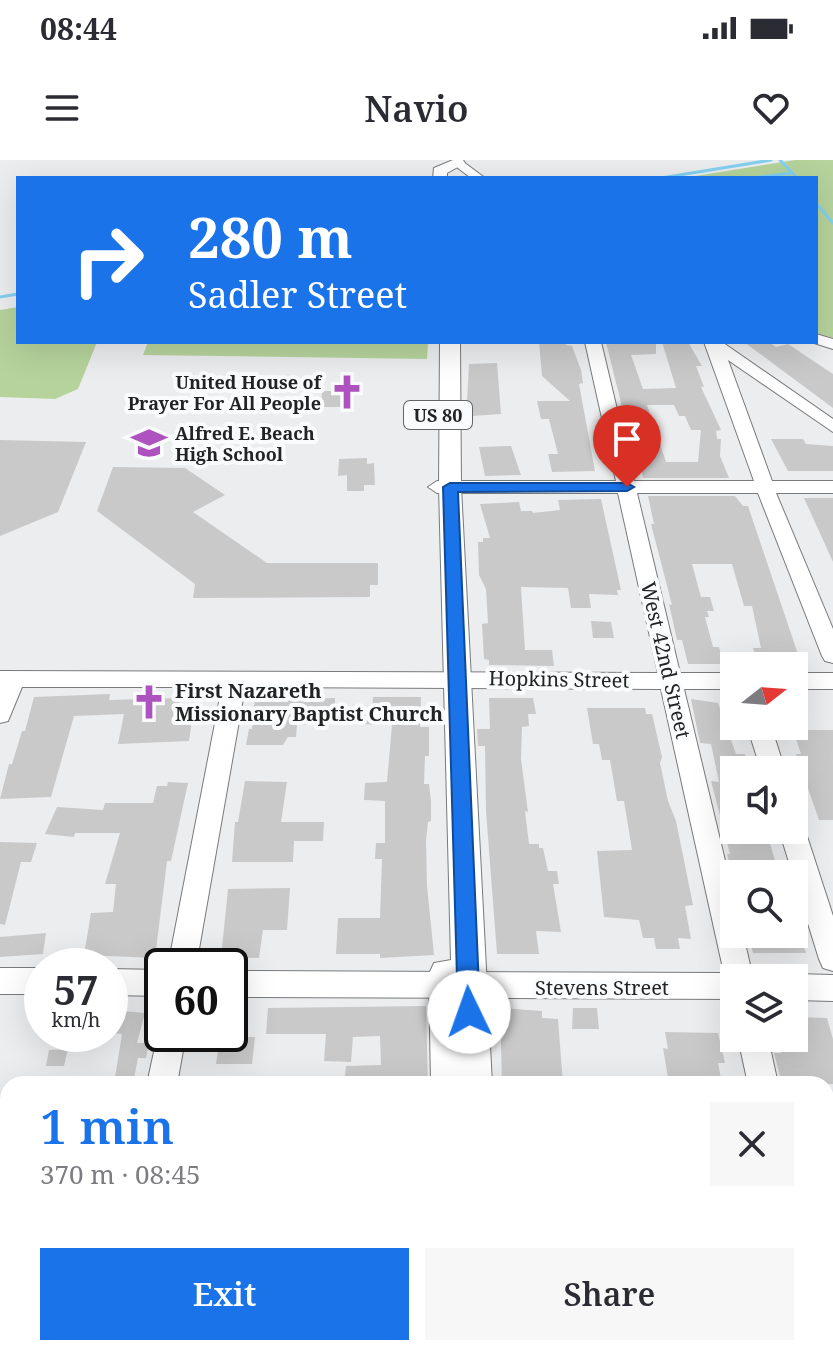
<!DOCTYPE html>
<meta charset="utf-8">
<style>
:root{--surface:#fff;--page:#f7f7f7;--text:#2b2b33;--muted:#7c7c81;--accent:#1a73e8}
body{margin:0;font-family:"Noto Serif",serif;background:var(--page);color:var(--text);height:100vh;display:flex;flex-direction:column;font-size:30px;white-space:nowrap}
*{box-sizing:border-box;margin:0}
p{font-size:26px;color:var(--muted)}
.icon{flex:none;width:44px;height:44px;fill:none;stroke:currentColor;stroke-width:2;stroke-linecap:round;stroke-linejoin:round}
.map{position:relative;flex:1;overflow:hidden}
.side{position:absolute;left:0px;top:916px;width:834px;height:280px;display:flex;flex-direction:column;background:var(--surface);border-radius:24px 24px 0 0;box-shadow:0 8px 32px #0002}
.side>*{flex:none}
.hud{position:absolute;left:16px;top:16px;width:802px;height:168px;border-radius:0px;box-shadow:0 8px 32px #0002;background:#1a73e8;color:#fff;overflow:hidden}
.needle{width:52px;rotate:73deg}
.buttons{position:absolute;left:720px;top:492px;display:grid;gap:16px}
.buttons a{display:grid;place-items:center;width:88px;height:88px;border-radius:0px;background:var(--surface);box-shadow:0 8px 32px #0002;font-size:40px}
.speed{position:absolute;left:24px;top:788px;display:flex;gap:16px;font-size:40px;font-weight:700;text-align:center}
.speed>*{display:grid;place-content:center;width:104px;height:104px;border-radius:50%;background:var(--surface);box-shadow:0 8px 32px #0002;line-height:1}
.speed small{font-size:20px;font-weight:400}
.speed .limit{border:4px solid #111;border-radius:12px;background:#fff;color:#111}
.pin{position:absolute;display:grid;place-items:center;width:68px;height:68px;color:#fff;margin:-82px -34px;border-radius:50% 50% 50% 0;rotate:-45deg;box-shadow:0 0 8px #0007}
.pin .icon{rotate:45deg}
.me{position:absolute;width:88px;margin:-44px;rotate:357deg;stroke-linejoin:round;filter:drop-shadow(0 0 6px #0008)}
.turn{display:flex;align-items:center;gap:28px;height:168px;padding:0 40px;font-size:36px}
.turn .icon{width:104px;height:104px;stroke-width:2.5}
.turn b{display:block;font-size:56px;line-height:68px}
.round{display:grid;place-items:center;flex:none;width:84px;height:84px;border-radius:0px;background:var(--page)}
.summary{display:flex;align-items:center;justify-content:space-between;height:136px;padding:0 40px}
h1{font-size:48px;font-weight:600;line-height:60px;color:var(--accent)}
.cta{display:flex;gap:16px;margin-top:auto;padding:16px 40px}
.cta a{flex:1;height:92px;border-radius:0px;background:var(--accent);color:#fff;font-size:32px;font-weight:600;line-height:92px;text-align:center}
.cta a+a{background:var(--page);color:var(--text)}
.status{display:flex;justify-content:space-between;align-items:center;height:56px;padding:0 40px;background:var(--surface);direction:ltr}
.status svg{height:22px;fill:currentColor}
header{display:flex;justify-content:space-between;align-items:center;height:104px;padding:0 40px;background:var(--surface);font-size:36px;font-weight:600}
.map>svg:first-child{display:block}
.green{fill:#b6d39c}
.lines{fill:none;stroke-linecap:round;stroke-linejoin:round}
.stream{stroke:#83d0f0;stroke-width:3}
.building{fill:#cac9ca;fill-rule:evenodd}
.minor-casing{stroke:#797a7b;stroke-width:2}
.major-casing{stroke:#797a7b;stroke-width:2}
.minor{fill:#fff;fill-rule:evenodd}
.major{fill:#fff;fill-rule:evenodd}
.route{fill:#1a73e8;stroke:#114b97;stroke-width:2}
.labels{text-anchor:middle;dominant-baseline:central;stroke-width:8;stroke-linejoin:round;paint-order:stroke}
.far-poi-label{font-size:18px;font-weight:bold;fill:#222323;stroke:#fafbfc;text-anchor:end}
.shield{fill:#fafbfc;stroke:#636464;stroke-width:2}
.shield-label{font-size:18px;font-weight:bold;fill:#222323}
.street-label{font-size:20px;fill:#222323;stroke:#fafbfc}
.poi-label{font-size:20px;font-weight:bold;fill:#222323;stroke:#fafbfc;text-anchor:start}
</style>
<div class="status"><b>08:44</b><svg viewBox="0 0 49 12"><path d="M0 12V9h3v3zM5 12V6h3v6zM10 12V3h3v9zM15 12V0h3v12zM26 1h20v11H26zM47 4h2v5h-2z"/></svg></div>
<header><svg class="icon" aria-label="menu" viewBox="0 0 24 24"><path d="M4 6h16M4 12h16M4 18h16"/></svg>Navio<svg class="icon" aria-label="heart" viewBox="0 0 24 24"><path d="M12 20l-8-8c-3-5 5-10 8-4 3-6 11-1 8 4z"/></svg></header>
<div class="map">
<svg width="833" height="1196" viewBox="0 0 833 1196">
<rect width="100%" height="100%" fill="#ecedef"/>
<g class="green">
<polygon points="795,0 833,0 833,178 816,173 816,18 683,18"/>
<polygon points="18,147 18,182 97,182 78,229 55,239 0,237 0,150"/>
<polygon points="148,182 428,182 427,199 143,195"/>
</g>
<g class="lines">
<g class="stream">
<polyline points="780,0 797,18"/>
<polyline points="661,18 771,0"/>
<polyline points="752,18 792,13"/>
<polyline points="816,43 833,63"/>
<polyline points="0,137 18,134"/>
</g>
</g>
<g class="building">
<polygon points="539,182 565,182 566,185 572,186 581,210 583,223 579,224 595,311 552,312 548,294 558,294 549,259 541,259 537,241 570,241 542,216"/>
<path d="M606,182H656V194L631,195L643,229L676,228L662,182H688L702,206H696L704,227H701L721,270L716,271L717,279H721L720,296L729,318H643L642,312H638ZM647,245H674L679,256H685L691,270H701L698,302H666Z"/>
<polygon points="744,182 769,182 776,187 788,184 833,214 833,248"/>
<polygon points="497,203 501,254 472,256 467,241 469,204"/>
<polygon points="322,231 345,231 345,247 321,247"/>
<polygon points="771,279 803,279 806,284 833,286 833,311 788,311"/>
<polygon points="0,280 86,282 58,352 0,376"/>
<polygon points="511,286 521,315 485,316 479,287"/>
<polygon points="367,298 367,304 374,303 375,325 364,325 364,331 347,331 347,315 338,316 339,299"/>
<polygon points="113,307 185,308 225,335 193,352 267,403 378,403 378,425 370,425 370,437 193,438 195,424 97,351"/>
<polygon points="648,336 735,336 743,346 748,346 802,506 758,503 753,488 761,488 752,446 744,446 732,404 692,404 701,437 710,437 714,451 707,451 709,457 705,457 713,487 719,487 724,504 688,504 682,480 677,480 669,444 672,445 651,364 654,364"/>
<polygon points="804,338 833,338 833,402"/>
<polygon points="601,339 621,430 617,430 618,435 589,434 591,448 571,448 568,428 521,427 525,490 552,490 554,506 489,505 489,500 484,499 482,464 488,463 486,429 479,415 478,382 483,382 483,378 490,378 480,344 519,342 521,351 532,351 533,353 560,350 558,340"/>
<polygon points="591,461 611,462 614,478 593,478"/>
<polygon points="110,534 109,540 180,538 177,560 192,560 189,581 118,584 124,554 74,556 51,637 0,639 9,604 12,604 22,571 25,571 34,537"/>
<polygon points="255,536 280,536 280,540 335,538 335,562 297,565 296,577 288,577 283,585 246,585 249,569 252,569"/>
<polygon points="373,537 421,537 420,567 429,567 429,596 425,596 424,624 429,624 431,641 431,661 428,662 426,680 427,726 434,795 380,798 380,794 336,794 338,758 380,758 382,699 375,699 376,683 385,683 385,641 364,640 365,623 387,622 392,565 359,564 360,551 372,551"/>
<polygon points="489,538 533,538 536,554 528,554 529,566 522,567 521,599 528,652 525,651 529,684 539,684 539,688 543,688 548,711 557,711 559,724 553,724 561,772 536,771 539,794 497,794 486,651 485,586 478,586 477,569 490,569"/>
<polygon points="691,539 718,543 736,594 745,594 749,610 734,610 734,670 766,670 779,714 732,714 727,694 730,694 711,621 719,622 711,584 700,583"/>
<polygon points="587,548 645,548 646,554 652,554 662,597 660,603 668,641 676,661 693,745 685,746 691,779 678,778 680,789 656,789 654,778 643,778 639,760 604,757 597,691 632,690 624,641 617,641 610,600 602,600 599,584 593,584"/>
<polygon points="800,570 833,570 833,660 819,660 796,594 801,594 794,573 800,573"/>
<polygon points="245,621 287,622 281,662 324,662 323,681 294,681 293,702 232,702 235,662 238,662"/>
<polygon points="168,622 188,623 171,701 167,701 155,798 84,795 91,753 113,752 116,724 105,724 120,673 75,673 74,677 45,674 57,647 103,650 105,643 153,643 157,626 167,626"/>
<polygon points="0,682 37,683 31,702 21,702 5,765 0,764"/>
<polygon points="290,728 287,770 263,770 259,798 221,797 228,729"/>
<polygon points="46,773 43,794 0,797 0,777"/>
<polygon points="748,774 800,774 806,793 753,793"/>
<polygon points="426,846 428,924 344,924 346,906 381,905 380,876 353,877 351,902 324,901 326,874 266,874 268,848"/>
<polygon points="500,848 542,851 542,858 558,859 563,924 502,924"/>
<polygon points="573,848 597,848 599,869 572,869"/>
<polygon points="110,850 145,853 137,883 149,883 146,898 138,898 133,924 114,924 122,874 110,873"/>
<polygon points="794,857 827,858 833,879 833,924 782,924 774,893 781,893 777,878 794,878"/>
<polygon points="665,872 718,873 725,903 718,903 722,924 669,924 663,888 668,889"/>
<polygon points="220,877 255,877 252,904 216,904"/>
<polygon points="68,889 64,906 46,906 49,890"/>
</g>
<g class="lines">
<g class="minor-casing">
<g id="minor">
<polygon points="454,1 462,1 485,18 471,18 454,5"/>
<polygon points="816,174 833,179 833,189 811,182 816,182"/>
<polygon points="585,182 601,182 634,321 754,321 704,182 722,182 833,259 833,272 728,200 772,321 833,321 833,333 776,333 833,469 833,503 825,501 822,496 758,333 637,333 680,513 734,513 734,529 684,529 734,738 734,774 743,774 753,818 734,818 734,839 230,837 230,811 724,813 661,529 245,527 196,806 168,806 222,527 22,527 8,561 0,563 0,511 658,513 618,333 437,333 428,327 437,321 616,321"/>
<rect x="794" y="513" width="39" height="16"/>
<polygon points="747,566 771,566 785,610 761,610"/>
<polygon points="794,661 801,663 805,670 833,756 833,811 823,808 819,799 779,670 794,670"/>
<rect x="0" y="808" width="42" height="26"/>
<polygon points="110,809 162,810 162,836 110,835"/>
<polygon points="794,814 833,815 833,841 794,840 794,818 784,818"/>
<polygon points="160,864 162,874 186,874 177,924 147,924"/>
<polygon points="738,878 768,878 778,924 748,924"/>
<polygon points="826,1171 833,1174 833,1196 808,1196 806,1188 826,1188"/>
<polygon points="99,1188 135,1188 133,1196 97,1196"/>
</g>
</g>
<g class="major-casing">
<g id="major">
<polygon points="453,0 463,0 465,3 447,13 447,18 433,18 434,8"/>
<polygon points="440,182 460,182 461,327 492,924 431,924 429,814 434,803 451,800 439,327"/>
<rect x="437" y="1188" width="73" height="8"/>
</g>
</g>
<use href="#minor" class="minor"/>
<use href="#major" class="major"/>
</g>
<polygon class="route" points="450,323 627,323 634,327 627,331 458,332 480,852 477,859 469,862 461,859 458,852 443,327"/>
<defs>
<g id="church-bare" transform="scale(2.76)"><path d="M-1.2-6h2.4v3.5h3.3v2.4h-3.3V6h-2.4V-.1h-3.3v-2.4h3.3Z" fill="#ad52be" stroke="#fafbfc" stroke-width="2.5" paint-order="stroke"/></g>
<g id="school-bare" transform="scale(2.76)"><path d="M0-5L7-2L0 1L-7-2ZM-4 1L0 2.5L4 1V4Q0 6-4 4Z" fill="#ad52be" stroke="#fafbfc" stroke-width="2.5" paint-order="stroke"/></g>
</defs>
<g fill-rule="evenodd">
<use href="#church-bare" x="347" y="232"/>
<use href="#school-bare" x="149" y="283"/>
<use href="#church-bare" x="149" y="542"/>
</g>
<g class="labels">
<g class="far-poi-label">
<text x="321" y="222">United House of<tspan x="321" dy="21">Prayer For All People</tspan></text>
<text x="175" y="273" text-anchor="start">Alfred E. Beach<tspan x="175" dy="21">High School</tspan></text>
</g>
<rect class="shield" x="404" y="241" width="68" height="28" rx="6"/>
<g class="shield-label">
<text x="438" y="255">US 80</text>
</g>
<g class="street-label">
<text transform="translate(666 500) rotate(77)">West 42nd Street</text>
<text transform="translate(559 519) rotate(1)">Hopkins Street</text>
<text x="602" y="827">Stevens Street</text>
</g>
<g class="poi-label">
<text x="175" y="530">First Nazareth<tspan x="175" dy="23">Missionary Baptist Church</tspan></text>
</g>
</g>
</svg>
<div class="buttons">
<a><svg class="needle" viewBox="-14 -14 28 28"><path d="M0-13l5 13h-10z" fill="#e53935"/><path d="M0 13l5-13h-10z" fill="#7c7c81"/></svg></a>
<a><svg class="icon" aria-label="sound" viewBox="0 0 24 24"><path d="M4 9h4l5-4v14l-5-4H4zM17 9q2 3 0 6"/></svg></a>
<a><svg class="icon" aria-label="search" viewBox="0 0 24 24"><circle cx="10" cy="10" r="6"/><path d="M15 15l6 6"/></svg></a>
<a><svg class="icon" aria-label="layers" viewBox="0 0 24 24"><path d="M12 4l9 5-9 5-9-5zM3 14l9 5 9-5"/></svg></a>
</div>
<div class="speed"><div>57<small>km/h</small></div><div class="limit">60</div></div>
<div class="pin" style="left:627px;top:327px;background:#d93025"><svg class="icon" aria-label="arrive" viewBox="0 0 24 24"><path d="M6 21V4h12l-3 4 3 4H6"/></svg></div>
<svg class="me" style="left:469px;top:852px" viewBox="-20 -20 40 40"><circle r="19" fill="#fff"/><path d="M0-13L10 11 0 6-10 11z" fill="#1a73e8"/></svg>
<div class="hud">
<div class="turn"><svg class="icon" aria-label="right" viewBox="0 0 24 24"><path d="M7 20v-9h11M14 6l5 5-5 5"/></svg><div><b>280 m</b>Sadler Street</div></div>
</div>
<section class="side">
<div class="summary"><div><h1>1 min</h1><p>370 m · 08:45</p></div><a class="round"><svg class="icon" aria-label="close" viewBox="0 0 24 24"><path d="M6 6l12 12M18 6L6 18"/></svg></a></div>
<div class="cta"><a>Exit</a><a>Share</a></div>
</section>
</div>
